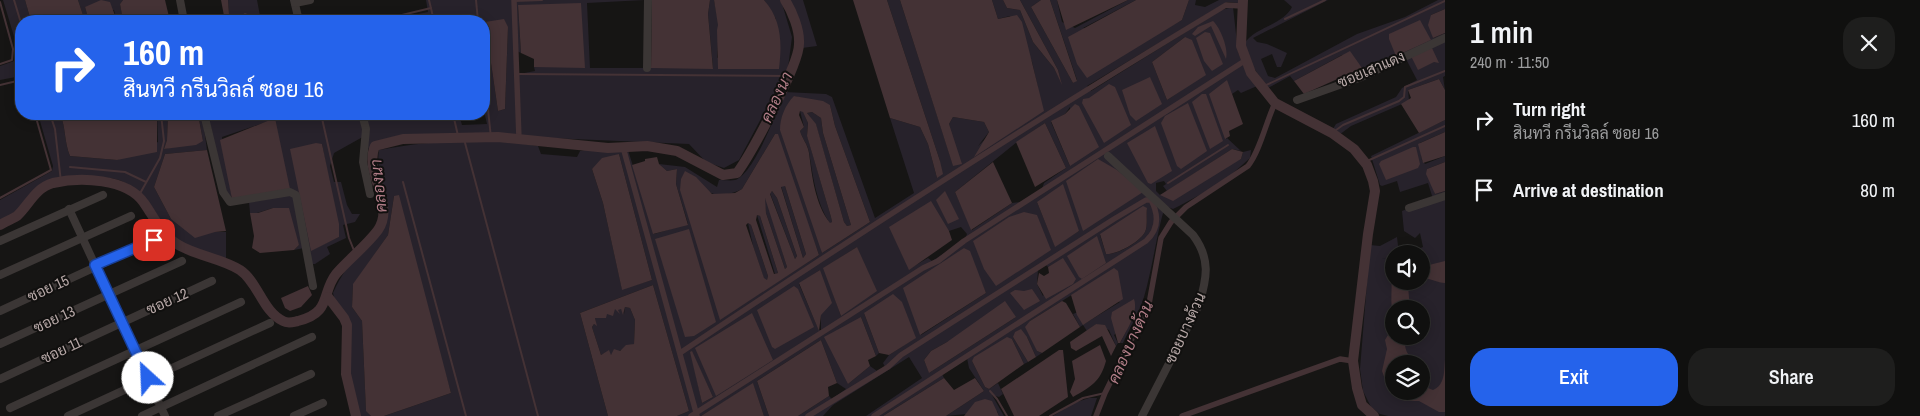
<!DOCTYPE html>
<meta charset="utf-8">
<style>
:root{--surface:#10100f;--page:#1e1e1d;--text:#f1f3f6;--muted:#9c9d9e;--line:#30302f;--accent:#2563eb}
body{margin:0;font-family:"Archivo Narrow",Sarabun,sans-serif;background:var(--page);color:var(--text);height:100vh;display:flex;flex-direction:column;font-size:19px;white-space:nowrap}
*{box-sizing:border-box;margin:0}
p{font-size:16px;color:var(--muted)}
.icon{flex:none;width:28px;height:28px;fill:none;stroke:currentColor;stroke-width:2;stroke-linecap:round;stroke-linejoin:round}
.map{position:relative;flex:1;overflow:hidden}
.sheet{display:flex;flex-direction:column;background:var(--surface);width:475px}
.sheet>*{flex:none}
.banner{position:absolute;left:15px;top:15px;width:475px;height:105px;border-radius:20px;box-shadow:0 2px 12px #0003,0 0 0 1px var(--line);background:#2563eb;color:#fff;overflow:hidden}
.tools{position:absolute;left:1385px;top:245px;display:grid;gap:10px}
.tools a{display:grid;place-items:center;width:45px;height:45px;border-radius:50%;background:var(--surface);box-shadow:0 2px 12px #0003,0 0 0 1px var(--line);font-size:25px}
.pin{position:absolute;display:grid;place-items:center;width:42px;height:42px;color:#fff;margin:-21px;border-radius:10px;box-shadow:0 2px 8px #0006}
.me{position:absolute;width:55px;margin:-28px;rotate:335deg;stroke-linejoin:round;filter:drop-shadow(0 0 4px #0008)}
.turn{display:flex;align-items:center;gap:18px;height:105px;padding:0 25px;font-size:22px}
.turn .icon{width:65px;height:65px;stroke-width:2.5}
.turn b{display:block;font-size:35px;line-height:42px}
.round{display:grid;place-items:center;flex:none;width:52px;height:52px;border-radius:20px;background:var(--page)}
.headline{display:flex;align-items:center;justify-content:space-between;height:85px;padding:0 25px}
h1{font-size:30px;font-weight:600;line-height:38px}
.action{display:flex;gap:10px;margin-top:auto;padding:10px 25px}
.action a{flex:1;height:58px;border-radius:20px;background:var(--accent);color:#fff;font-size:20px;font-weight:600;line-height:58px;text-align:center}
.action a+a{background:var(--page);color:var(--text)}
ul{padding:0;list-style:none}
li{display:flex;align-items:center;gap:15px;height:70px;padding:0 25px}
li div{flex:1}
li b{display:block;font-size:19px}
li em{font-style:normal}
main{display:flex;flex:1;min-height:0}
.map>svg:first-child{display:block}
.green{fill:#27222b;fill-rule:evenodd}
.water{fill:#443235;fill-rule:evenodd}
.lines{fill:none;stroke-linecap:round;stroke-linejoin:round}
.stream{stroke:#443235;stroke-width:2}
.canal{stroke:#443235;stroke-width:5.5}
.river{stroke:#443235;stroke-width:10}
.minor{stroke:#3b3635;stroke-width:8}
.route-casing{stroke:#184099;stroke-width:12}
.route{stroke:#2563eb;stroke-width:9}
.labels{text-anchor:middle;dominant-baseline:central;stroke-width:4;stroke-linejoin:round;paint-order:stroke}
.street-label{font-size:15px;fill:#b6a7a6;stroke:#11100f}
.water-label{font-size:16px;font-style:italic;fill:#b17d87;stroke:#11100f}
</style>
<main>
<div class="map">
<svg width="1445" height="416" viewBox="0 0 1445 416">
<rect width="100%" height="100%" fill="#161514"/>
<g class="green">
<polygon points="3,0 25,0 31,21 21,21 21,76 0,80 0,66 17,60 19,53"/>
<polygon points="78,0 123,0 120,4 123,21 117,21 114,10 85,7 89,21 85,21"/>
<polygon points="228,0 257,0 261,21 253,21 253,19 229,14"/>
<path d="M426,0H645L587,3L590,68H713L708,14L710,0H714L719,26L717,58L776,19L764,0H781L792,37L788,68L739,160L724,168L706,162L689,144L458,134L397,136L380,141L366,150L368,134L334,153L330,166L334,182H341L347,205L352,214H360L355,222L343,225L346,238L327,247L330,254L315,264H307L304,248L294,250L299,245L273,208L257,213H250L249,202L275,119L222,137L232,199L226,194L207,114H459L462,125L487,124L484,111V21H383L428,12ZM518,5L585,67H534L535,71L519,74L517,51L521,53ZM485,22L508,27L505,109L498,111ZM322,144L339,237L311,250Z"/>
<polygon points="789,0 803,0 817,46 802,48 795,11"/>
<path d="M887,0H900L953,165L949,124L953,117L984,122L989,132L978,146L1038,88L1032,62L1010,16L998,19L992,0H1003L1007,8L1020,10L1033,42L1054,68L1061,82L1058,70L1020,0H1041L1031,7L1073,83L1077,80L1050,0H1057L1062,22L1075,28L1128,0H1136L1083,28L1164,30L1182,20L1189,0H1196L1195,5L1205,7L1219,0H1240L1238,3L1227,2L1087,86L1091,91L1221,10L1233,7L1238,52L1244,67L1257,86L1241,93L1238,90L1232,94L1226,80V139L1227,138L1241,151L1232,149L1167,191L1163,186L1166,184L1164,181L1156,183V191L1160,195L1241,159L1243,152L1251,150L1250,158L1222,183L1179,206L1173,209L1165,206C1156,236 1153,266 1144,297C1139,312 1130,328 1123,343H1120L1132,320L1114,335L1118,343L1116,346L1109,330L1096,324L1087,331L1083,325L1080,327L1073,314L1078,312L1084,324L1120,302L1078,291L1030,321L1037,351L1042,353L1036,357L1027,337H1013L1028,362L1024,364L1012,339L972,361L985,387L989,389L998,383L1003,394L999,397L992,395L1004,416H999L997,411L946,416L984,391L969,368L967,358L942,374L944,378L883,416H866L922,378L909,357L833,405L823,416H798L829,396L832,399L846,389L837,383L821,340L757,381L769,416H764L753,384L701,416H677L689,411L653,285L580,313L608,416H384L451,393L394,196L388,235L353,285L352,307L362,321L366,410L371,416H360L351,387L349,322L335,301L333,293C337,284 342,274 349,266C362,247 380,235 385,211C389,191 375,171 379,150C430,140 487,137 538,146L541,154L577,157L580,151L590,149L603,152L628,150L654,234L688,224L676,184L677,169L667,171L659,164L685,167L717,187L719,180C724,180 731,181 735,180C754,174 777,111 785,92L826,94L832,97L875,218L914,193L890,118L920,127L928,144L937,178L940,161ZM1185,37V88L1167,100L1152,62ZM794,96L830,105L835,126L870,222L822,253ZM1070,107V166L1051,122L1065,114ZM1045,123L1066,168L1044,183L1042,189L1021,202L1012,203L972,230L955,192L1017,142ZM775,134L819,255L720,319L708,191C717,198 732,194 742,189ZM619,154L652,280L622,289L603,203L592,169ZM1037,202L1079,231L1055,246ZM1147,208C1146,215 1148,226 1145,232C1140,242 1117,255 1106,254L1100,235ZM961,227L967,234L964,241L932,261L928,258L909,269L949,231ZM857,247L841,316L824,268ZM964,248L967,250L986,293L921,335ZM1063,259L1043,296L1037,284L1038,270L1046,265L1048,267ZM820,270L821,330H819L799,284ZM864,313L915,338L889,355L883,363L885,367L877,371L870,366L848,384L861,317L876,356L879,353ZM1016,317L929,373V372L924,360L931,351L947,342ZM691,351L713,397L702,403Z"/>
<path d="M1284,0H1328L1253,38L1257,42L1267,44L1287,53L1281,67H1277L1272,54L1261,59L1268,76L1275,78L1357,34L1405,17L1438,0H1445V9L1431,15L1433,38L1445,33V76L1443,77L1445,90L1439,79L1408,90L1409,101L1351,126L1339,135L1333,129L1336,124L1396,97L1402,88L1417,80L1406,59L1346,87L1339,79L1362,68L1342,55L1294,81L1290,76L1268,88L1253,67L1244,44C1254,27 1282,26 1292,7Z"/>
<path d="M800,111H803L808,123L807,135L831,217L832,222L830,224C816,202 813,177 809,152C808,145 802,138 800,131L804,127Z"/>
<polygon points="812,112 821,118 823,133 851,225 847,226 844,222 816,125 807,113"/>
<path d="M38,114H60C66,127 64,142 70,156L117,160L158,142L157,114H168L167,140L164,149L203,141L198,114H202L207,150L165,154L154,187L171,219L215,232H226V260C210,255 189,250 176,241C160,230 157,209 144,197C138,191 127,183 119,180C103,175 61,175 47,183C28,194 19,213 0,222V200L52,171L53,166Z"/>
<path d="M1445,120V132L1420,143L1422,160L1425,164L1445,156V162L1427,169L1435,194L1445,191V416H1388L1380,414L1371,407L1363,391L1360,369L1370,245L1380,246L1397,237L1399,254L1382,259L1394,256V281H1421V254H1404L1423,247L1420,233L1415,238L1404,231L1402,211L1433,199L1428,183L1400,192L1397,181L1382,186L1380,185L1371,156ZM1394,309H1421V336H1394ZM1394,364H1421V391H1394Z"/>
<polygon points="781,186 785,186 806,254 803,258"/>
<polygon points="772,191 777,198 797,256 795,259 770,193"/>
<polygon points="766,198 787,267 785,269 766,213 764,200"/>
<polygon points="757,215 760,216 778,273 775,274"/>
<polygon points="748,223 751,225 768,276 767,281 764,279 753,246"/>
<polygon points="625,307 630,308 635,320 634,344 611,355 607,352 601,355 592,327 594,324 596,325 595,318 614,308 621,309 624,314"/>
<polygon points="1089,398 1097,398 1091,416 1053,416 1074,403"/>
</g>
<g class="water">
<polygon points="25,0 78,0 85,21 31,21"/>
<polygon points="101,0 110,2 117,21 89,21 85,7"/>
<polygon points="123,0 165,0 170,21 123,21 120,4"/>
<polygon points="221,0 228,0 229,14 240,16 245,13 252,16 253,21 225,21"/>
<polygon points="652,0 710,0 708,14 713,69 651,68"/>
<path d="M714,0H764C782,20 782,44 779,69H718L717,30L718,25Z"/>
<polygon points="853,0 887,0 940,161 943,174 937,178 928,144 920,127 890,118"/>
<polygon points="900,0 992,0 998,19 1017,15 1022,22 1044,111 974,157 989,132 984,122 953,117 949,124 962,164 953,166"/>
<polygon points="1003,0 1020,0 1058,70 1062,85 1054,68 1033,42 1020,10 1007,8"/>
<polygon points="1041,0 1050,0 1077,81 1073,83 1031,7"/>
<polygon points="1057,0 1128,0 1066,30"/>
<polygon points="1136,0 1189,0 1182,20 1087,78 1077,64 1068,37"/>
<polygon points="581,3 585,68 534,67 534,59 521,53 518,5"/>
<polygon points="1445,9 1445,33 1433,38 1428,25 1431,15"/>
<polygon points="504,19 508,27 505,109 498,111 485,22"/>
<polygon points="1420,20 1431,40 1396,56 1389,39 1389,34"/>
<path d="M1213,21C1220,27 1229,49 1226,59L1211,26L1195,36L1192,34L1198,27Z"/>
<polygon points="1205,32 1210,33 1223,64 1212,71 1204,61 1196,38"/>
<polygon points="1185,37 1192,40 1206,75 1167,100 1152,62"/>
<polygon points="1432,48 1439,63 1434,62 1418,70 1411,56"/>
<polygon points="1350,51 1362,68 1304,94 1294,81"/>
<polygon points="1150,77 1162,104 1136,121 1130,115 1122,90"/>
<polygon points="1439,79 1445,90 1445,120 1419,133 1401,104 1411,98 1408,90"/>
<polygon points="1227,80 1243,124 1229,131 1230,136 1225,139 1209,94"/>
<polygon points="1109,84 1115,87 1131,125 1104,143 1082,103 1083,99 1089,98"/>
<polygon points="1202,94 1206,94 1223,141 1210,149 1192,102"/>
<path d="M794,96L823,101L830,105L835,126L870,222L822,253L780,130C780,118 785,105 794,96ZM800,111L803,112L808,123L807,136L831,217L832,222L830,223C815,204 812,176 809,153C808,145 802,138 800,131L804,127L799,115ZM812,112L821,118L823,133L851,225L847,226L844,222L816,124L807,113Z"/>
<polygon points="1188,103 1207,151 1181,169 1177,166 1161,123 1165,116"/>
<polygon points="1075,104 1079,106 1099,147 1070,166 1051,121 1065,114"/>
<path d="M60,114H157V152L117,160L70,156C64,142 66,127 60,114Z"/>
<polygon points="168,114 198,114 203,141 196,145 164,149 167,140"/>
<polygon points="275,118 290,189 232,199 220,140"/>
<polygon points="1045,123 1066,168 1035,187 1016,142"/>
<polygon points="1155,126 1172,171 1151,184 1148,183 1127,143"/>
<polygon points="1445,132 1445,156 1423,163 1418,144"/>
<path d="M775,134H778L819,255L720,320L680,190L681,179L685,171L696,177L712,194L735,193L742,189ZM785,186L806,254L803,258L781,187ZM772,191L777,198L797,256L795,259L770,194ZM765,198L787,267L785,269L766,213ZM757,215L760,216L778,273L774,274L756,220ZM748,223L751,225L768,276L767,280L764,278L746,225Z"/>
<polygon points="316,143 322,144 339,224 339,237 311,251 290,149"/>
<polygon points="1413,147 1416,147 1420,164 1418,168 1386,180 1379,164 1381,161"/>
<polygon points="1232,149 1243,152 1241,159 1173,201 1160,195"/>
<polygon points="207,150 226,231 215,232 195,238 171,219 154,187 165,154"/>
<polygon points="619,154 652,280 622,290 603,203 592,169 602,158"/>
<polygon points="657,157 659,164 667,171 677,169 676,184 688,225 653,234 632,165 645,161 645,159"/>
<polygon points="1098,159 1117,170 1143,192 1083,231 1066,181"/>
<polygon points="993,162 1012,203 971,230 955,192"/>
<polygon points="1445,162 1445,191 1435,194 1426,174 1427,169"/>
<polygon points="1063,184 1079,231 1055,247 1037,202"/>
<polygon points="945,191 959,219 948,224 936,200"/>
<polygon points="399,195 451,393 384,416 371,416 366,411 362,321 352,307 353,284 388,235 394,196"/>
<polygon points="931,201 949,231 952,240 909,270 889,227"/>
<path d="M1143,206L1147,208C1146,215 1148,226 1145,232C1140,242 1116,255 1106,254L1100,234Z"/>
<polygon points="273,208 289,208 299,245 294,250 260,253 252,248 254,236 250,213 258,213"/>
<polygon points="1024,212 1037,215 1051,250 996,286 984,269 973,241 1009,217"/>
<polygon points="689,229 716,322 694,336 685,337 655,239"/>
<polygon points="1097,236 1106,263 1082,279 1079,277 1067,256"/>
<polygon points="857,247 877,291 841,316 823,268"/>
<polygon points="964,248 970,251 986,293 920,335 903,288"/>
<polygon points="1063,258 1076,279 1073,284 1046,299 1037,284 1039,273 1044,276 1049,273 1048,267"/>
<path d="M1445,261V283C1436,283 1430,277 1421,279V267Z"/>
<polygon points="1114,268 1118,271 1123,299 1083,325 1077,315 1071,295"/>
<polygon points="820,270 832,303 821,315 819,331 799,283"/>
<path d="M1394,275V281H1414L1408,286L1410,309H1394V316C1389,302 1393,291 1391,276Z"/>
<path d="M653,285L689,411L677,416H608L580,313ZM625,307L630,308L635,320L634,344L626,345L620,351L614,349L611,355L609,350L601,355L592,327L594,324L597,326L595,318H606L607,314L613,316L615,309L620,314L618,310L621,309L623,315Z"/>
<polygon points="308,286 312,295 301,307 290,311 285,308 281,298"/>
<polygon points="794,286 798,289 814,327 775,349 772,347 757,310"/>
<polygon points="1032,289 1040,301 1024,310 1010,293 1015,290 1024,291"/>
<polygon points="893,294 902,302 916,338 889,355 879,353 864,313"/>
<path d="M1134,299C1139,313 1126,331 1120,343H1118L1111,318L1112,312Z"/>
<polygon points="1005,301 1016,317 929,373 924,360 931,351 947,342"/>
<polygon points="1062,301 1066,303 1080,327 1042,353 1037,351 1025,327 1030,321"/>
<polygon points="752,313 773,360 716,396 695,348"/>
<polygon points="861,317 876,356 868,360 870,366 848,384 824,337"/>
<polygon points="1096,324 1105,325 1116,346 1111,356 1102,336 1076,351 1071,348 1070,342"/>
<path d="M1394,325V336H1407C1402,349 1408,354 1416,364H1394V391H1421V379L1423,386L1433,390C1445,385 1444,372 1445,359V412H1439L1419,401H1405L1399,398L1386,382L1382,371L1387,349L1385,340Z"/>
<polygon points="1021,329 1027,337 1036,357 1028,362 1013,337 1015,332"/>
<polygon points="1007,337 1012,339 1024,364 989,389 985,387 972,361 974,357"/>
<polygon points="821,340 837,383 828,387 829,396 798,416 769,416 757,381"/>
<path d="M1100,345L1106,361C1100,382 1092,386 1073,397L1070,392L1075,379L1072,361Z"/>
<polygon points="1059,350 1063,350 1068,397 1039,416 1014,416 1001,389"/>
<polygon points="692,351 713,397 702,403 690,352"/>
<polygon points="944,378 954,390 975,378 984,391 946,416 883,416"/>
<polygon points="753,383 764,416 701,416"/>
<polygon points="985,399 992,401 999,416 964,416 975,402"/>
</g>
<g class="lines">
<g class="stream">
<polyline points="14,0 21,23"/>
<polyline points="429,0 434,21"/>
<polyline points="476,0 478,21"/>
<polyline points="514,1 542,0"/>
<polyline points="0,2 13,49 12,60 0,64"/>
<polyline points="1285,19 1325,0"/>
<polyline points="377,21 431,8"/>
<polyline points="484,71 491,138"/>
<polyline points="517,74 788,76"/>
<polyline points="0,85 21,80"/>
<polyline points="1262,87 1445,1"/>
<polyline points="50,114 55,129 61,182"/>
<polyline points="321,114 349,238 355,253"/>
<polyline points="453,114 459,140"/>
<polyline points="1332,133 1343,125 1399,101 1404,97 1405,87 1445,71"/>
<polyline points="464,139 538,416"/>
<polyline points="1365,162 1445,126"/>
<polyline points="70,167 125,172 146,182"/>
<polyline points="403,182 466,416"/>
<polyline points="1168,183 1228,145"/>
<polyline points="138,197 160,158 164,141 161,114"/>
<polyline points="0,198 51,170 35,114"/>
<polyline points="990,391 997,399 1007,416"/>
<polyline points="1050,416 1083,398 1105,393"/>
</g>
<g class="canal">
<polyline points="514,0 519,139"/>
<polyline points="623,147 697,416"/>
<path d="M680,353C859,233 1041,116 1226,5L1241,6"/>
<polyline points="691,416 923,268 938,261 964,241 1246,60"/>
<path d="M808,416L888,367L901,355L1114,219L1146,200H1151C1159,215 1159,229 1146,241L874,416"/>
<path d="M1096,416L1105,393L1149,304L1161,238L1171,222L1186,207L1248,166C1260,151 1266,122 1275,103"/>
<polyline points="1182,416 1340,359 1353,361"/>
</g>
<g class="river">
<polyline points="1243,0 1241,46 1251,73 1275,103 1332,133 1354,149 1367,165 1373,181 1375,191 1368,234 1353,361 1357,388 1362,405 1374,416"/>
<path d="M0,225C5,222 12,219 17,216C29,205 35,188 53,183C80,177 127,178 144,203C154,217 161,234 177,244C196,256 221,258 240,270C258,282 263,312 283,321C288,324 293,322 298,321C332,313 321,293 336,274C349,259 366,246 378,230C396,203 363,173 375,146L403,139L498,137L608,148L647,146L677,151L723,175L737,173C751,154 799,65 799,44C800,30 792,11 785,0"/>
<polyline points="328,297 344,318 347,325 346,374 356,416"/>
</g>
<g class="minor">
<polyline points="180,0 184,21"/>
<polyline points="294,0 299,21"/>
<polyline points="295,3 310,0"/>
<polyline points="647,68 648,0"/>
<polyline points="1297,100 1359,78 1445,38"/>
<polyline points="204,114 223,192 230,202 290,192 296,195 313,286"/>
<polyline points="362,114 366,129 363,162 370,194"/>
<path d="M1108,156L1193,235C1211,259 1207,278 1199,305L1142,416"/>
<polyline points="1409,208 1445,196"/>
<polyline points="69,209 165,416"/>
<polyline points="0,241 103,195"/>
<polyline points="0,275 131,216"/>
<polyline points="0,311 154,240"/>
<polyline points="0,344 182,261"/>
<polyline points="0,379 212,281"/>
<polyline points="10,408 241,302"/>
<polyline points="68,416 270,323"/>
<polyline points="142,416 312,337"/>
<polyline points="218,416 311,374"/>
<polyline points="294,416 323,403"/>
</g>
</g>
<g class="lines">
<g class="route-casing">
<polyline id="route" points="148,378 95,265 154,240"/>
</g>
<use href="#route" class="route"/>
</g>
<g class="labels">
<g class="street-label">
<text transform="translate(1371 69) rotate(-23)">ซอยเสาแดง</text>
<text transform="translate(48 288) rotate(-25)">ซอย 15</text>
<text transform="translate(167 301) rotate(-24)">ซอย 12</text>
<text transform="translate(54 319) rotate(-25)">ซอย 13</text>
<text transform="translate(1185 328) rotate(-65)">ซอยบางด้วน</text>
<text transform="translate(61 350) rotate(-25)">ซอย 11</text>
</g>
<g class="water-label">
<text transform="translate(776 97) rotate(-65)">คลองนา</text>
<text transform="translate(378 186) rotate(-96)">คลองนา</text>
<text transform="translate(1130 342) rotate(-66)">คลองบางด้วน</text>
</g>
</g>
</svg>
<div class="tools">
<a><svg class="icon" aria-label="sound" viewBox="0 0 24 24"><path d="M4 9h4l5-4v14l-5-4H4zM17 9q2 3 0 6"/></svg></a>
<a><svg class="icon" aria-label="search" viewBox="0 0 24 24"><circle cx="10" cy="10" r="6"/><path d="M15 15l6 6"/></svg></a>
<a><svg class="icon" aria-label="layers" viewBox="0 0 24 24"><path d="M12 4l9 5-9 5-9-5zM3 14l9 5 9-5"/></svg></a>
</div>
<div class="pin" style="left:154px;top:240px;background:#d93025"><svg class="icon" aria-label="arrive" viewBox="0 0 24 24"><path d="M6 21V4h12l-3 4 3 4H6"/></svg></div>
<svg class="me" style="left:148px;top:378px" viewBox="-20 -20 40 40"><circle r="19" fill="#fff"/><path d="M0-13L10 11 0 6-10 11z" fill="#2563eb"/></svg>
<div class="banner">
<div class="turn"><svg class="icon" aria-label="right" viewBox="0 0 24 24"><path d="M7 20v-9h11M14 6l5 5-5 5"/></svg><div><b>160 m</b>สินทวี กรีนวิลล์ ซอย 16</div></div>
</div>
</div>
<section class="sheet">
<div class="headline"><div><h1>1 min</h1><p>240 m · 11:50</p></div><a class="round"><svg class="icon" aria-label="close" viewBox="0 0 24 24"><path d="M6 6l12 12M18 6L6 18"/></svg></a></div>
<ul>
<li><svg class="icon" aria-label="right" viewBox="0 0 24 24"><path d="M7 20v-9h11M14 6l5 5-5 5"/></svg><div><b>Turn right</b><p>สินทวี กรีนวิลล์ ซอย 16</p></div><em>160 m</em></li>
<li><svg class="icon" aria-label="arrive" viewBox="0 0 24 24"><path d="M6 21V4h12l-3 4 3 4H6"/></svg><div><b>Arrive at destination</b></div><em>80 m</em></li>
</ul>
<div class="action"><a>Exit</a><a>Share</a></div>
</section>
</main>
